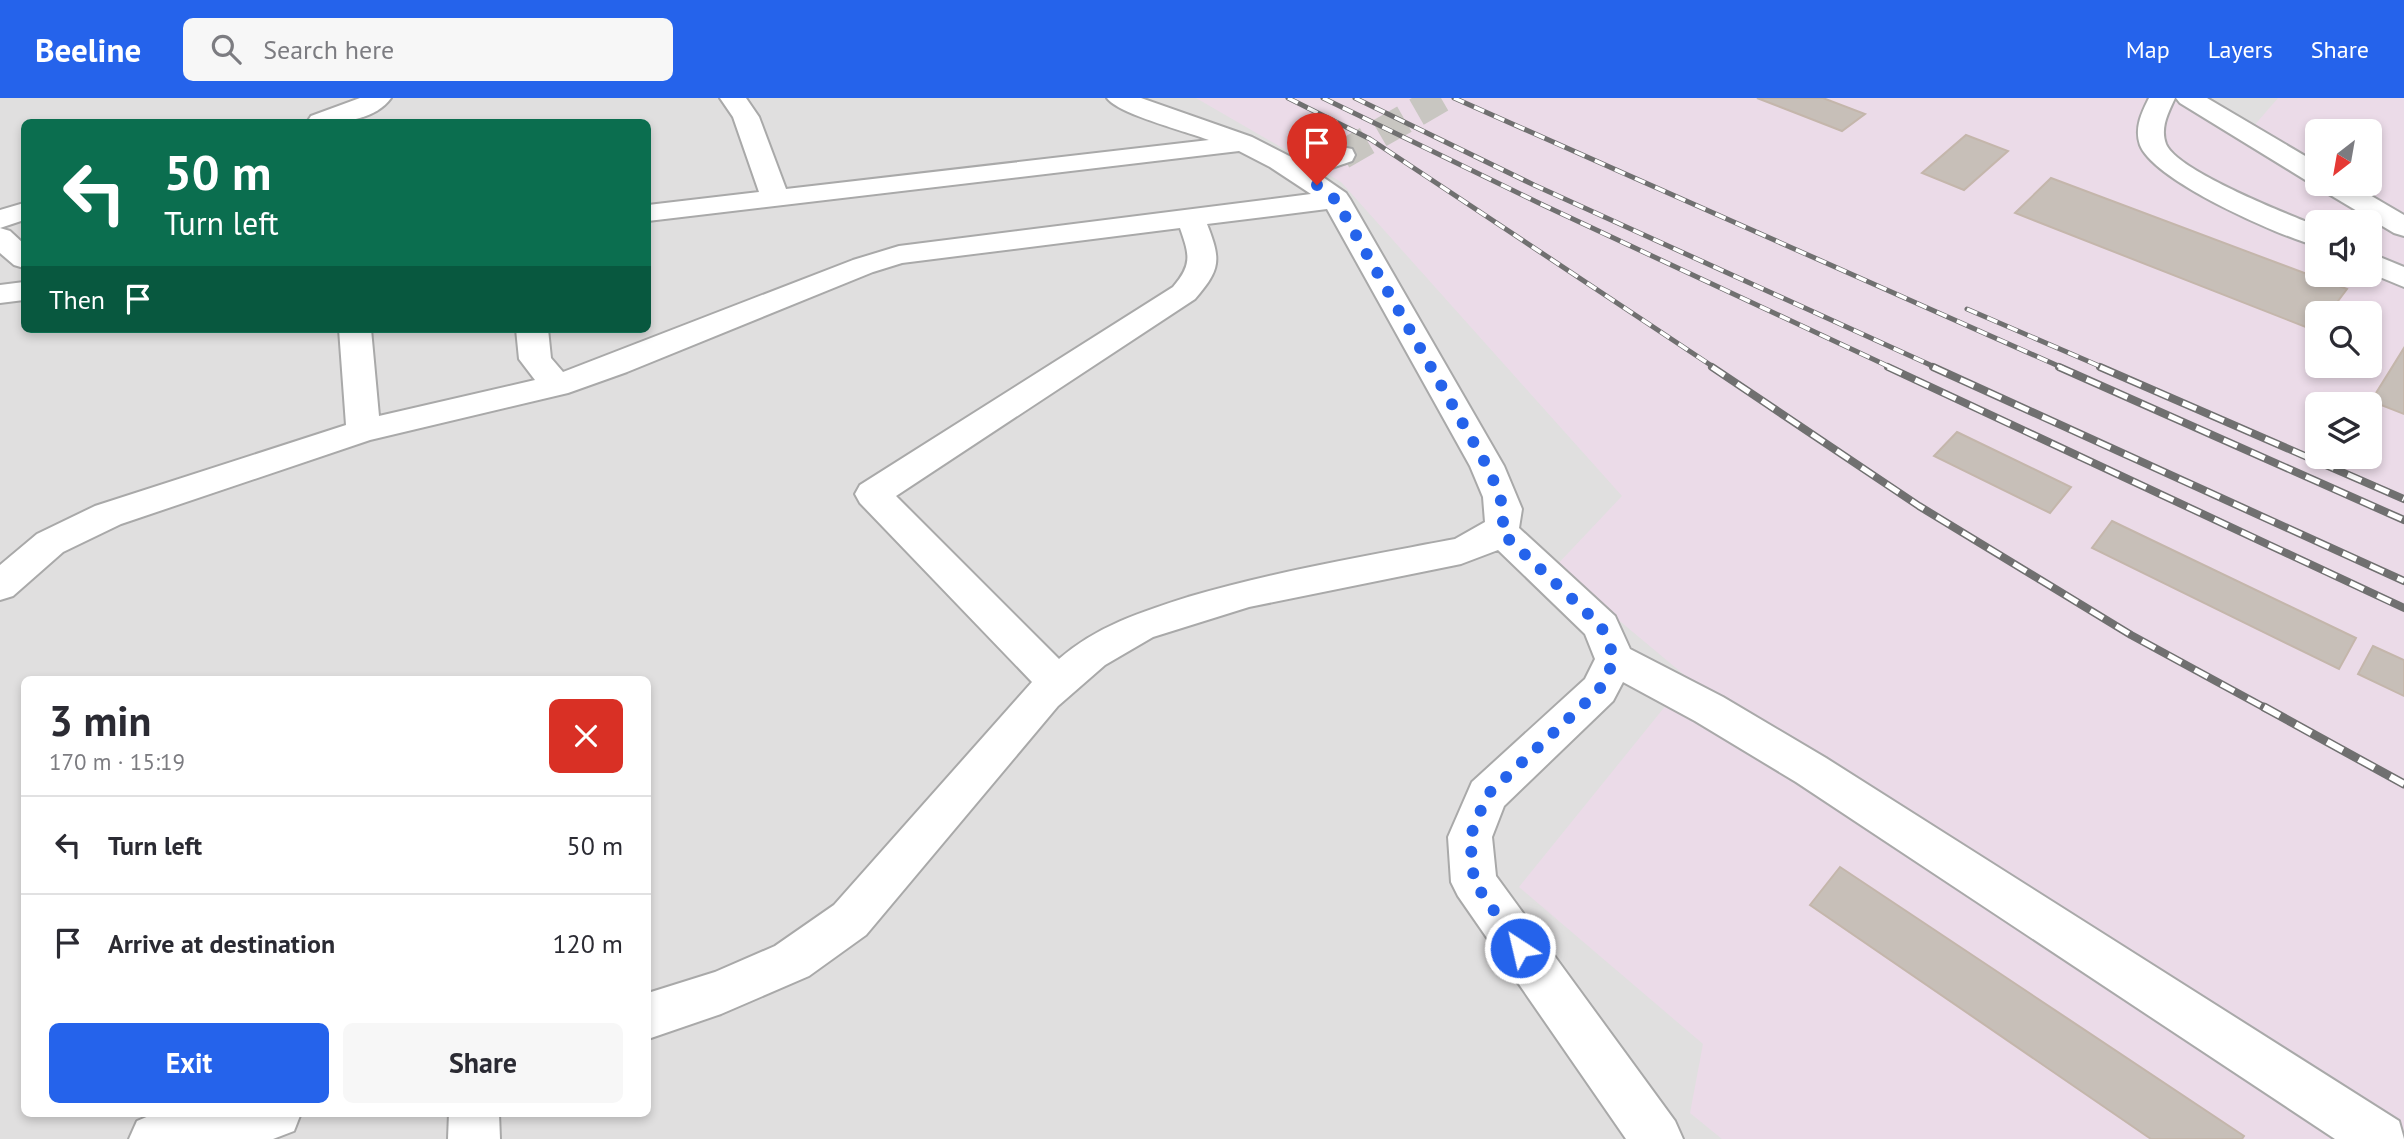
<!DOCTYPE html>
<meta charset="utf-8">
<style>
:root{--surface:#fff;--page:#f7f7f7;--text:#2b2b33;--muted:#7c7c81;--line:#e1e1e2;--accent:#2563eb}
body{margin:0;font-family:"PT Sans",sans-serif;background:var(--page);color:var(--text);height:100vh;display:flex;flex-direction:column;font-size:26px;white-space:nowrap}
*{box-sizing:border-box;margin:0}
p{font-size:23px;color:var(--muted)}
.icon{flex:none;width:38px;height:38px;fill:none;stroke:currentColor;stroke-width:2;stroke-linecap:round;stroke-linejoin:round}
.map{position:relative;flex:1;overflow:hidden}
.details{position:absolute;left:21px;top:578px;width:630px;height:441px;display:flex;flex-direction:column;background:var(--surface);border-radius:10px;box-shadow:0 4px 10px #0003}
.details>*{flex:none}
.banner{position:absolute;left:21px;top:21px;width:630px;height:214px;border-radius:10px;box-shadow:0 4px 10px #0003;background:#0b6e4f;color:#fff;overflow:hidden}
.needle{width:46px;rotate:211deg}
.fabs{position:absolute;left:2305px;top:21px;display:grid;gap:14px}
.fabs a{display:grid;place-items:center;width:77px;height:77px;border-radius:10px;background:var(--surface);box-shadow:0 4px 10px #0003;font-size:35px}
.pin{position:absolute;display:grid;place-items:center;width:60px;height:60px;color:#fff;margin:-72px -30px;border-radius:50% 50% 50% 0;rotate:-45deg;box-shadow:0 0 7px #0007}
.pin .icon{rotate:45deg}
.me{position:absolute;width:77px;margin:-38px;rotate:325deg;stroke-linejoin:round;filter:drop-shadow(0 0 5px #0008)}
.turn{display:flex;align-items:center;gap:24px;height:147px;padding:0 28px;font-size:32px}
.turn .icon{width:91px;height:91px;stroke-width:2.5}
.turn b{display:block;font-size:49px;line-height:60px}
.then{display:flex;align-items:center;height:66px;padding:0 28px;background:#0003;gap:14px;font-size:26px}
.round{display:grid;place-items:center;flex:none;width:74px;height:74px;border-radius:10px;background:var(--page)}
.summary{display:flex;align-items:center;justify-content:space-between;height:119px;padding:0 28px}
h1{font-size:42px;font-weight:700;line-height:52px}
.cta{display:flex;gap:14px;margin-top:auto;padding:14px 28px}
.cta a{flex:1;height:80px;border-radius:10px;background:var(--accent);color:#fff;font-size:28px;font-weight:700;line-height:80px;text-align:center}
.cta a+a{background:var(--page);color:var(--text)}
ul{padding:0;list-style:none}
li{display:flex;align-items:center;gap:21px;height:98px;padding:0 28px;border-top:2px solid var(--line)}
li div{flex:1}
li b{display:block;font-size:26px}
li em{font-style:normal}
header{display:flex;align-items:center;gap:42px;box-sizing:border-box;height:98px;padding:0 35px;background:var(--accent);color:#fff}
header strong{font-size:33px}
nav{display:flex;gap:38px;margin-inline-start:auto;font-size:24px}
.search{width:490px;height:63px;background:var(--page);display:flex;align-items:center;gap:18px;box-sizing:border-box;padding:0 24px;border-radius:10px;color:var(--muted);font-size:26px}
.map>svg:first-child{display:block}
.residential{fill:#e0dfdf;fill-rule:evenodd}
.industrial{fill:#ebdbe8;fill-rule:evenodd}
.building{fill:#c7bfb8;stroke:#c4b6ab;stroke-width:2}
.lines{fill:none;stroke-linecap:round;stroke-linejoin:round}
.minor-tunnel{stroke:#c8c6c1;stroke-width:29;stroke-dasharray:29 14;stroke-linecap:butt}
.minor-casing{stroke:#a9a9a9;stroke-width:4}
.minor{fill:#fff;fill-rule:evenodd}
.rail-far2-casing{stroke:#707070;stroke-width:5}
.rail-far1-casing{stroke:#707070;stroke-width:8}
.rail-casing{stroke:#707070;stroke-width:9}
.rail-far2{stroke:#fff;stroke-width:3.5;stroke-dasharray:11;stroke-linecap:butt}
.rail-far1{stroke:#fff;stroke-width:5;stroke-dasharray:15;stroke-linecap:butt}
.rail{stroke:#fff;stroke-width:6;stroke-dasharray:18;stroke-linecap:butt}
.route{stroke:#2563eb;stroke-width:12;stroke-dasharray:0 21.6}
</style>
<header>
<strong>Beeline</strong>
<div class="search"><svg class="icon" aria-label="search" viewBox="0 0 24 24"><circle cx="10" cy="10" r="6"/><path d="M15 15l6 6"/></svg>Search here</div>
<nav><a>Map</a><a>Layers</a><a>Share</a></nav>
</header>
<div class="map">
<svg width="2404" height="1041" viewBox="0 0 2404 1041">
<rect width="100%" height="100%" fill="#f2efe9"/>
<path class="residential" d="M0,0H2404V1041H0ZM24,24H648V231H24ZM2317,33H2370V86H2317ZM2317,124H2370V177H2317ZM2317,215H2370V268H2317ZM2317,306H2370V359H2317ZM24,581H648V1015H24Z"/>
<path class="industrial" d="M1196,0H2164L2253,29L2278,0H2404V1041H1722L1690,1015L1703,946L1519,789L1688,580L1555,469L1622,398L1341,84ZM2317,33H2370V86H2317ZM2317,124H2370V177H2317ZM2317,215H2370V268H2317ZM2317,306H2370V359H2317Z"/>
<g class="building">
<polygon points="1757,0 1823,0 1865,16 1842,33"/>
<polygon points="1966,37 2008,53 1964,92 1922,75"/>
<polygon points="2051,80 2347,191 2329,215 2317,215 2316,233 2015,115"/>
<polygon points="2404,250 2404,316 2371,303"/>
<polygon points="1957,334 2071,389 2050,415 1934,358"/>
<polygon points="2112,423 2356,540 2339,571 2092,450"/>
<polygon points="2373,548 2404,562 2404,598 2358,576"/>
<polygon points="1840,769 2244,1038 2242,1041 2151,1041 1810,807"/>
</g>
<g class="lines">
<polyline class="minor-tunnel" points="1342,57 1441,0"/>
<g class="minor-casing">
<g id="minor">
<path d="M360,0H391C374,24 333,26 307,24L311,18Z"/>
<path d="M720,0H746L759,19L786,91L1209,42C1188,34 1118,16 1107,0H1141L1252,39L1299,63L1342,49L1352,51L1355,57L1352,63L1317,75L1346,95L1350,101L1504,368L1522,411L1519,430L1615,518L1630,551L1723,599L1826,660L2399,1023L2404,1041H2335L1796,684L1695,623L1623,584L1613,603L1504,708L1492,739L1496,778L1675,1023L1683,1041H1626L1458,798L1451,784L1448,739L1472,684L1585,581L1595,561L1585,536L1498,452L1461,466L1249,509L1153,539L1105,567L1058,608L866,837L809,878L721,916L648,941V895L715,874L775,848L834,807L1032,584L860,405L855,396L860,387L1173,189C1193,166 1189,156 1180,130L902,165L873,174L627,274L568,295L370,342L121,426L63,454L13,498L0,502V467L37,436L95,408L346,327L339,231H371L379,318L535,282L519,261L516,231H548L551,260L563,274L853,162L899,148L1311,96L1270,69L1239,53L648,123V107L759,94L733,19ZM1327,111L1470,368L1483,399L1485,424L1455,441C1366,458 1276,473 1188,499C1141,514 1097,528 1059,561L896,398L1195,201C1221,171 1221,162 1207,126Z"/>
<path d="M2149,0H2175C2168,15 2160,30 2166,46C2177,73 2287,116 2317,128V148C2279,138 2154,83 2140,47C2134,30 2142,14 2149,0Z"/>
<polygon points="2176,0 2207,0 2317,65 2317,85 2307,83 2180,5"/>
<polygon points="2318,86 2351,86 2404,117 2404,138 2394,135 2322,92"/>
<polygon points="24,105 24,122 0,130 0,112"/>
<polygon points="0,130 10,133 24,146 24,170 14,167 0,155"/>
<polygon points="2370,155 2404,169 2404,189 2370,175"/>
<polygon points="24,184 24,202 0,205 0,187"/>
<polygon points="156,1015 301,1015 294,1033 273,1041 129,1041 137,1023"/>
<polygon points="449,1015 499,1015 500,1041 448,1041"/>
</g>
</g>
<use href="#minor" class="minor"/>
<g class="rail-far2-casing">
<g id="rail-far2">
<polyline points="1288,0 1370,41 1715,270"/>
<polyline points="1323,0 1543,107 1892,270"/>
<polyline points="1355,0 1534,87 1937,270"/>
<polyline points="1454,0 2063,270"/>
<polyline points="1967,211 2104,270"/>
</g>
</g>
<g class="rail-far1-casing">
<g id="rail-far1">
<polyline points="1712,269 1919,408 2131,537 2267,611"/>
<polyline points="1888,269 2404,510"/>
<polyline points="1933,269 2404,483"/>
<polyline points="2059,269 2404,422"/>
<polyline points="2100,269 2404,401"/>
</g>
</g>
<g class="rail-casing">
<polyline id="rail" points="2264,609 2404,686"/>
</g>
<use href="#rail-far2" class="rail-far2"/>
<use href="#rail-far1" class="rail-far1"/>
<use href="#rail" class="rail"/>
</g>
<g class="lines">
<path class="route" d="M1317,87L1336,102L1487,368C1497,391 1508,410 1501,434L1601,528L1615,561L1599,592L1487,697L1470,739L1474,784L1520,850"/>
</g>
</svg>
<div class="fabs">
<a><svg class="needle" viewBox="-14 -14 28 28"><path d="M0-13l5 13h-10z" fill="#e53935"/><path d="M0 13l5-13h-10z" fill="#7c7c81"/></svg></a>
<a><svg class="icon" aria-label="sound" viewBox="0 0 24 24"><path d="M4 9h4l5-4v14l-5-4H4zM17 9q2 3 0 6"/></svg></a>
<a><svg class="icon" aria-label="search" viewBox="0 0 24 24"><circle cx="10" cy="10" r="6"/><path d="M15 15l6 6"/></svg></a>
<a><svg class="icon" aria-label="layers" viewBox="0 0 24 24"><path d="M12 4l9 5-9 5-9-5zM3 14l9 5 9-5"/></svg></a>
</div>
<div class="pin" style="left:1317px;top:87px;background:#d93025"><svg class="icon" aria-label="arrive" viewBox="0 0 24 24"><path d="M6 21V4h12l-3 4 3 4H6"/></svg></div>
<svg class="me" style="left:1520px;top:850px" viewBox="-20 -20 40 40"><circle r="17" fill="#2563eb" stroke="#fff" stroke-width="3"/><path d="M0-11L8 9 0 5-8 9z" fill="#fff"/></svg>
<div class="banner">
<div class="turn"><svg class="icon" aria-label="left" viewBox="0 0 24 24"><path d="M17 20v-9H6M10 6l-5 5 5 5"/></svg><div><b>50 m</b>Turn left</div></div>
<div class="then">Then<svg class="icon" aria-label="arrive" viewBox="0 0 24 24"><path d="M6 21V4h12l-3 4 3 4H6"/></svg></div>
</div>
<section class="details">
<div class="summary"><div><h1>3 min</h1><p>170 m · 15:19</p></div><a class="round" style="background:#d93025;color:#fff"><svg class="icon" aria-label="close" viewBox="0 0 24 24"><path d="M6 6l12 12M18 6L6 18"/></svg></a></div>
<ul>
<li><svg class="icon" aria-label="left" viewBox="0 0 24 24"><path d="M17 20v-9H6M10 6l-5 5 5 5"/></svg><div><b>Turn left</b></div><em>50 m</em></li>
<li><svg class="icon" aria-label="arrive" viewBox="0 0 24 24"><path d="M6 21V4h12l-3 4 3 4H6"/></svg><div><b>Arrive at destination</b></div><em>120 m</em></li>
</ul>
<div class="cta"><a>Exit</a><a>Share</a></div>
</section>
</div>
